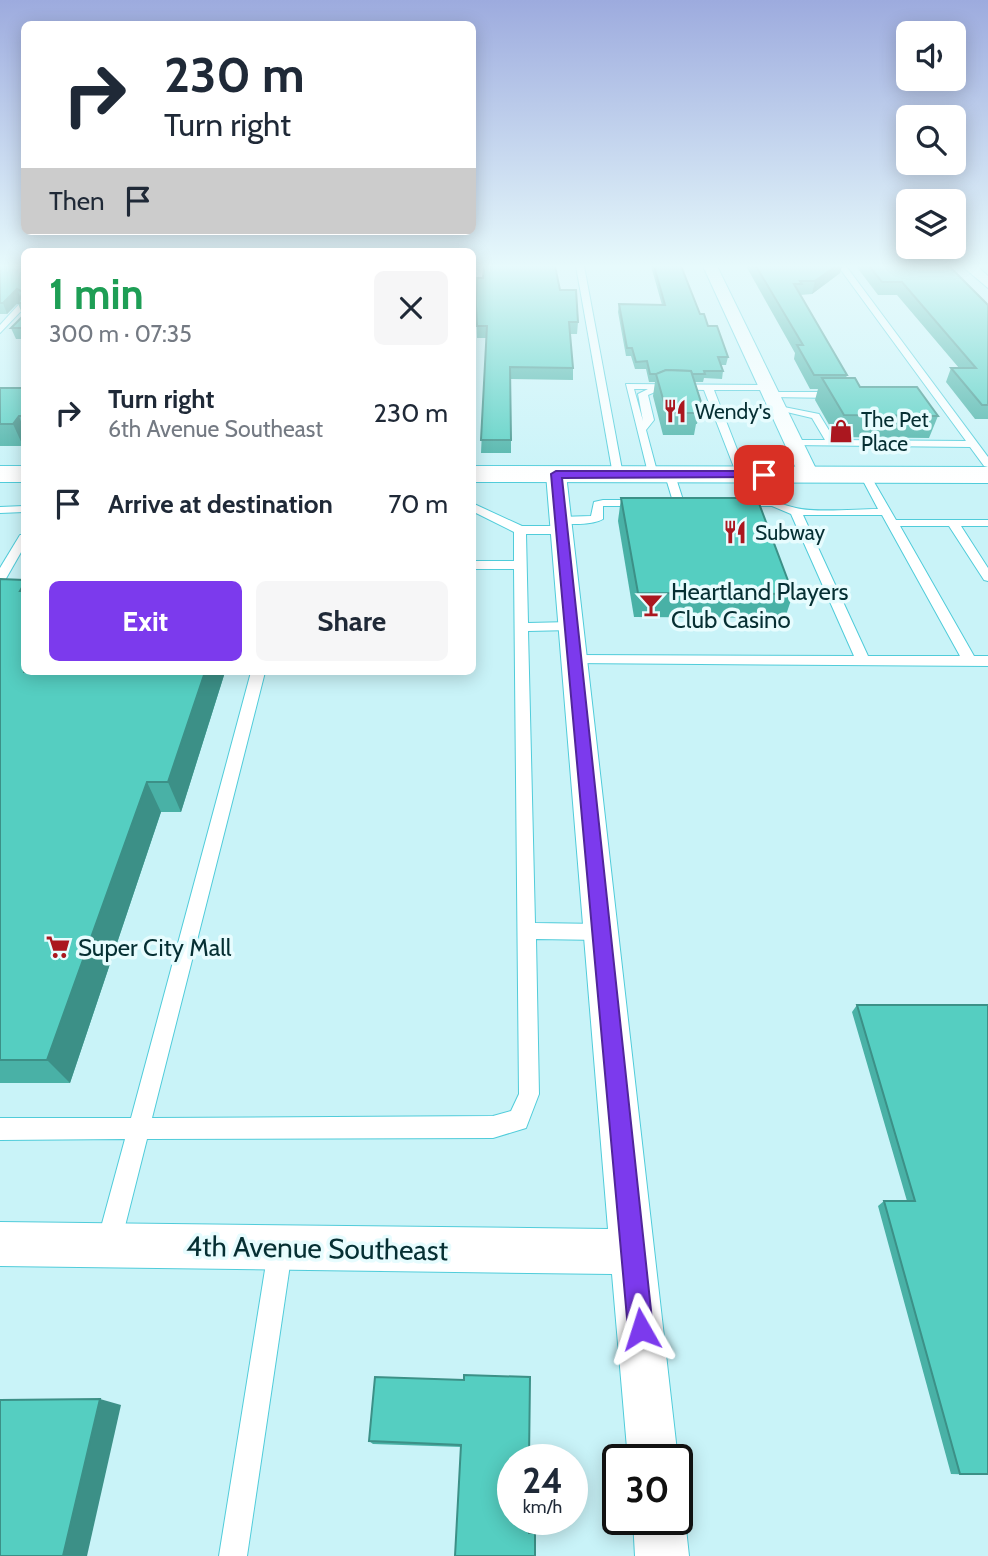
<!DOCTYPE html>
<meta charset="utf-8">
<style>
:root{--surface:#fff;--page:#f6f6f7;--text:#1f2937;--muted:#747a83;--accent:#7c3aed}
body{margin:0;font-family:Cabin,sans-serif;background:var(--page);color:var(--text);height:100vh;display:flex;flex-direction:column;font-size:26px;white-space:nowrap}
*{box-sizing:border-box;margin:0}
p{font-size:23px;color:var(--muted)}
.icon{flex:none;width:38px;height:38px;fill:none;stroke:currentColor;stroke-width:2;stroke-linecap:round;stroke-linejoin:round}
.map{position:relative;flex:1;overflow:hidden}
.sheet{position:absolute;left:21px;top:248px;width:455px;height:427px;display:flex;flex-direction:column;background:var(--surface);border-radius:10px;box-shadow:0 4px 18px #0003}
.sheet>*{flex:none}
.top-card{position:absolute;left:21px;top:21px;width:455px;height:214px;border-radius:10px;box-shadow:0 4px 18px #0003;background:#fff;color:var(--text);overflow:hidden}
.controls{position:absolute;left:896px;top:21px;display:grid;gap:14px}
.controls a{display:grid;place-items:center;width:70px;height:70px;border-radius:10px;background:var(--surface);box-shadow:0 4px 18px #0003;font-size:35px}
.speed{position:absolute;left:497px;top:1444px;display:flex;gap:14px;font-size:35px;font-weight:700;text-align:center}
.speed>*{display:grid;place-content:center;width:91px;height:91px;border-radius:50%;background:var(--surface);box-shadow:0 4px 18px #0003;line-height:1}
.speed small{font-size:18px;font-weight:400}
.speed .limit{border:4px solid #111;border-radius:10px;background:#fff;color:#111}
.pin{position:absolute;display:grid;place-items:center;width:60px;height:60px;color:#fff;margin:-30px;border-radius:14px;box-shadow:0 4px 10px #0006}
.me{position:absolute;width:77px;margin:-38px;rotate:354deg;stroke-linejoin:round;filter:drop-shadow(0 0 5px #0008)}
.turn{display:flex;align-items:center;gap:24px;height:147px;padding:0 28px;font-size:32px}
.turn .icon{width:91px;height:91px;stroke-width:2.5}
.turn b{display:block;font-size:49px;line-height:60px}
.then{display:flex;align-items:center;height:66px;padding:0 28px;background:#0003;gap:14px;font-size:26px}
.round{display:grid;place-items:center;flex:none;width:74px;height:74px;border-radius:10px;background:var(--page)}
.head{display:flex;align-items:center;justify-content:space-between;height:119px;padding:0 28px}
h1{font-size:42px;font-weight:700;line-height:52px;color:#1e9e55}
.cta{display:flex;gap:14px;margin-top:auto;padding:14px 28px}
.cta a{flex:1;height:80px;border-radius:10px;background:var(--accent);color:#fff;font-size:28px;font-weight:700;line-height:80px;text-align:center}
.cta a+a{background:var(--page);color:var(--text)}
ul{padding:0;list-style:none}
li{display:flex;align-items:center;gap:21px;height:91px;padding:0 28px}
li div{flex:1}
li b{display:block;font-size:26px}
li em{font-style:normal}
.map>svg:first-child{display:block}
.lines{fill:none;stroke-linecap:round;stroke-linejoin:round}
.lane-casing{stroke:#50ccda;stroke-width:2}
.street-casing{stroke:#50ccda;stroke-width:2}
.highway-casing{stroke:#50ccda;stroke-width:2}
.lane{fill:#fff;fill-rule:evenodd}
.street{fill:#fff;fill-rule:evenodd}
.highway{fill:#fff;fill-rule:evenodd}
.wall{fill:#49b1a6}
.shaded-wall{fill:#3c9087}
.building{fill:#55cec1;stroke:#3c9087;stroke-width:2}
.route{fill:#7c3aed;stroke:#51269a;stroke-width:2}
.labels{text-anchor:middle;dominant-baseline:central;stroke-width:7;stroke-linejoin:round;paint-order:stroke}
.far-poi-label{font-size:21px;fill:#062f33;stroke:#e7fcfe;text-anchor:start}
.poi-label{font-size:24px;fill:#062f33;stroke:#e7fcfe;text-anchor:start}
.near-street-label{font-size:28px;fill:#062f33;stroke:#e7fcfe}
</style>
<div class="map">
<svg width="988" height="1556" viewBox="0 0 988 1556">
<rect width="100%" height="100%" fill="#c9f3f8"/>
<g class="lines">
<g class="lane-casing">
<g id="lane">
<polygon points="576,266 584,266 623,475 618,478 613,475"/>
<polygon points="838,266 846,266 988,457 988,467 984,466 970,447 790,445 789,443 794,440 825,440 812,418 774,409 774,405 819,414 835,440 966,441"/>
<polygon points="21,302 24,302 24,308 0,333 0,325"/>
<path d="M626,384L770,385V389L767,390H714L747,475L746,477L737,475L704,390L662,389L648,395L654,420L646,430L658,475L649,477ZM634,389H648L638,394L643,421Z"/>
<polygon points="772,392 836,392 841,395 836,398 769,397 767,395"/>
<polygon points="670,472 675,475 683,500 696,501 696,505 674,505 665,475"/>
<path d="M865,472L870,475L896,520H988V526H961L988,568V581L984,580L949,526H900L974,656H988V666L570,663L568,660L575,655L854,656L791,514L772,506H739L733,503C750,491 778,504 796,508C817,513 856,509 878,509L860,475ZM803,515H882L960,656H868Z"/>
<path d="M603,500H641L647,503L641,506H603V519C593,525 564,526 554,520L560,517L591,516L594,502Z"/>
<polygon points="472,503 522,526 561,526 567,530 561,534 526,534 528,623 571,622 578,626 571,630 528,631 535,923 601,924 607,926 610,932 607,938 601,940 536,939 539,1094 526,1128 493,1138 147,1139 121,1242 117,1250 109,1254 101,1250 97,1242 125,1139 0,1140 0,1118 131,1118 251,672 265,672 152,1118 493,1116 511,1111 519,1094 514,569 472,569 472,561 514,561 514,532 472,511"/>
<polygon points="24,506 24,512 0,513 0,507"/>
<polygon points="20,535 24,535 24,547 4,582 0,583 0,568"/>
<polygon points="280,1239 288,1243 292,1251 247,1556 219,1556 268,1251 272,1243"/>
</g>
</g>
<g class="street-casing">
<g id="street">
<polygon points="703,266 717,266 819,475 816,479 809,481 799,475"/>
<polygon points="962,266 977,266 988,276 988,288"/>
<polygon points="556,468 566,474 678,1460 677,1463 677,1460 628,1460 612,1274 0,1266 0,1222 608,1229 546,474"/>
<polygon points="677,1500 685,1519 689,1556 635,1556 633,1519 677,1519"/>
</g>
</g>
<g class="highway-casing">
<g id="highway">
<rect x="0" y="466" width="24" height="16"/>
<polygon points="472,466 988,467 988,483 472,482"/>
</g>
</g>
<use href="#lane" class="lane"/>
<use href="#street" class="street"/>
<use href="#highway" class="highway"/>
</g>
<g class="wall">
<polygon points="0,266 24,266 24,314 22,314 18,303 19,302 7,314 0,314"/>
<polygon points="651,266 681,266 700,314 728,357 726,365 721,365 723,371 722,379 704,378 703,382 695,382 701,402 697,424 696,424 694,435 663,435 653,396 655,382 649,382 646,369 635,369 631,356 626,356 618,312 619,304 662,305"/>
<polygon points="746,266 842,266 840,273 812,294 800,295 847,375 846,378 860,387 938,416 929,438 836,437 815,400 818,389 810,389 794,359 795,353"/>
<polygon points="856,266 949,266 988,305 988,419 975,419 946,382 951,368 959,368 897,295 878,295"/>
<polygon points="483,278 560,290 578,322 577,334 570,334 573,368 573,380 511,379 511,453 481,453 486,338 477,338 476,305"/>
<polygon points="24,315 24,339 16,339 11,328"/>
<polygon points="0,388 24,388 24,443 23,446 0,446"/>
<polygon points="621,498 793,594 785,618 634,617 618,521"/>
<polygon points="0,579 24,672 225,672 181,812 161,812 70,1083 0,1083"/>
<polygon points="857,1005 988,1005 988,1475 951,1474 878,1206 884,1201 907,1201 852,1012"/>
<polygon points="464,1380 529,1532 535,1533 535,1556 461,1447 373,1444 369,1441"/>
</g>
<g class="shaded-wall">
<polygon points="836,266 842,266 840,273 812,294 815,281"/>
<polygon points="17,289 21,299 7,314 3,303"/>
<polygon points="19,416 24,430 24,443 23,446 13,424"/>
<polygon points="205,672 225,672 181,812 168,782"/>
<polygon points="147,782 161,812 70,1083 47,1060"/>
<polygon points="100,1399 121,1405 87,1556 63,1556"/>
</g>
<g class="building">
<polygon points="0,266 24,266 24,303 18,303 23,292 17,289 3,303 0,303"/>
<polygon points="484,266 555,266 560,290 576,290 578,322 569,322 573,368 510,367 511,440 481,440 487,326 477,326 476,305 477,278 483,278"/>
<polygon points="654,266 681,266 700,314 704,314 708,326 717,326 728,357 718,357 723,371 704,371 705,374 692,374 691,371 666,370 657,374 650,374 647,361 636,362 632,348 627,348 619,304 665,305"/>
<polygon points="756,266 836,266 815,281 800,281 802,284 794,284 847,375 814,375 797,345 803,345"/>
<polygon points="869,266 949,266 988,305 988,405 982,405 951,368 976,368 902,282 882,282"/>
<polygon points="24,315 24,328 11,328"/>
<polygon points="666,370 691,371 701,402 694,402 698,413 667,413 656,374"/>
<polygon points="822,378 855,378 860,387 917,387 938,416 844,415"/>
<polygon points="0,388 24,388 24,416 19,416 13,424 0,424"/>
<polygon points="621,498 757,498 793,594 638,593"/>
<polygon points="0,579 24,580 24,584 20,591 24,591 24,672 205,672 168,782 147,782 47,1060 0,1060"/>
<polygon points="857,1005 988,1005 988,1474 960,1474 884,1201 915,1201"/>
<polygon points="464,1375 530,1377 529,1460 513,1460 513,1519 529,1519 529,1533 535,1533 535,1556 455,1556 461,1445 369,1441 375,1377 464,1380"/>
<polygon points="100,1399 63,1556 0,1556 0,1400"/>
</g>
<linearGradient id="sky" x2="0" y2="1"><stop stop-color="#9dabde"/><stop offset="0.55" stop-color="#e7fafc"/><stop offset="1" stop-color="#e7fafc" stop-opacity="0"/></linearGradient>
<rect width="988" height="484" fill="url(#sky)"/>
<polygon class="route" points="764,471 768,472 768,477 562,478 653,1329 650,1338 641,1342 632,1338 628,1329 551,474 556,471"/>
<defs>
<g id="restaurant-bare" transform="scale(1.89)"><path d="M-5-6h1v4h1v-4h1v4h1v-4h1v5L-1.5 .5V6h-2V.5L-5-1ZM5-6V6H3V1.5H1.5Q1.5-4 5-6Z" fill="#ab171f" stroke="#e7fcfe" stroke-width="2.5" paint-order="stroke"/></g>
<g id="shop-bare" transform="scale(1.89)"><path d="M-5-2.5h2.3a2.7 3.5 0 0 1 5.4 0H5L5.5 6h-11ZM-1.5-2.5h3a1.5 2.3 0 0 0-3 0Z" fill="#ab171f" stroke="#e7fcfe" stroke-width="2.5" paint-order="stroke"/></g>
<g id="bar-bare" transform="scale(1.89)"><path d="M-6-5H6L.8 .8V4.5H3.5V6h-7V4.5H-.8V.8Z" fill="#ab171f" stroke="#e7fcfe" stroke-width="2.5" paint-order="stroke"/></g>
<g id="supermarket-bare" transform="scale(1.89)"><path d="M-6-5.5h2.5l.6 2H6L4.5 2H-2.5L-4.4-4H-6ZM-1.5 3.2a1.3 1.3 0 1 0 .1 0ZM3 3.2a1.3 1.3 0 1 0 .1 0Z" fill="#ab171f" stroke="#e7fcfe" stroke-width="2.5" paint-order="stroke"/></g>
</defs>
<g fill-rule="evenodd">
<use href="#restaurant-bare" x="675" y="411"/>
<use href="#shop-bare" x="841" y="431"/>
<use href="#restaurant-bare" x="735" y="532"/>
<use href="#bar-bare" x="651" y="605"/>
<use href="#supermarket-bare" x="58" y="947"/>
</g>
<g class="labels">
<g class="far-poi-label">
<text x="695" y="411">Wendy's</text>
<text x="861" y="419">The Pet<tspan x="861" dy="24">Place</tspan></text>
<text x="755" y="532">Subway</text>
</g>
<g class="poi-label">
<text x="671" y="591">Heartland Players<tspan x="671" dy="28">Club Casino</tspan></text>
<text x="78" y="947">Super City Mall</text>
</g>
<g class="near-street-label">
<text transform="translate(317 1248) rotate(1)">4th Avenue Southeast</text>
</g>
</g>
</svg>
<div class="controls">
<a><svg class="icon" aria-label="sound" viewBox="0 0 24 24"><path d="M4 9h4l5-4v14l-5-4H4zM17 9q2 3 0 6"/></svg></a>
<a><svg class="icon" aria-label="search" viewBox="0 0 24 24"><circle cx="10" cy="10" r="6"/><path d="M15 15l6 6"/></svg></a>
<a><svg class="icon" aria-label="layers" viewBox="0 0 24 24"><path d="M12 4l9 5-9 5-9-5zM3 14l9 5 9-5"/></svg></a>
</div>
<div class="speed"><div>24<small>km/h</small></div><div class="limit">30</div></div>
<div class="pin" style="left:764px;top:475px;background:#d93025"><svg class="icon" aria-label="arrive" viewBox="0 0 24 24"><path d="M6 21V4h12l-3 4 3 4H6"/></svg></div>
<svg class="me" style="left:641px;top:1329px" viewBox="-20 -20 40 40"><path d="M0-17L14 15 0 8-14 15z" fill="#7c3aed" stroke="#fff" stroke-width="4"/></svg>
<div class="top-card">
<div class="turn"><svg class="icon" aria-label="right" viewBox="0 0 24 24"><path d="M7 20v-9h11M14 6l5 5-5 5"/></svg><div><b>230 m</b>Turn right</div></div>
<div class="then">Then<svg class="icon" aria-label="arrive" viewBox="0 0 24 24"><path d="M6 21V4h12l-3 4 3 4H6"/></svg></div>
</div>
<section class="sheet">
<div class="head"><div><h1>1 min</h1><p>300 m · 07:35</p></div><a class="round"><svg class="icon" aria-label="close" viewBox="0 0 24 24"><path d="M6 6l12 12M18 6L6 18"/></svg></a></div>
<ul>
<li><svg class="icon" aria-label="right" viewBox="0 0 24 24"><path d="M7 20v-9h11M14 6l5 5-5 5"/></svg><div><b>Turn right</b><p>6th Avenue Southeast</p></div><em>230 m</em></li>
<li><svg class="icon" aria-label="arrive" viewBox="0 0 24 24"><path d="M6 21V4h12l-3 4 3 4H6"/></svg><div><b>Arrive at destination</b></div><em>70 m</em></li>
</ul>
<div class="cta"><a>Exit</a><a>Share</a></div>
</section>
</div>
